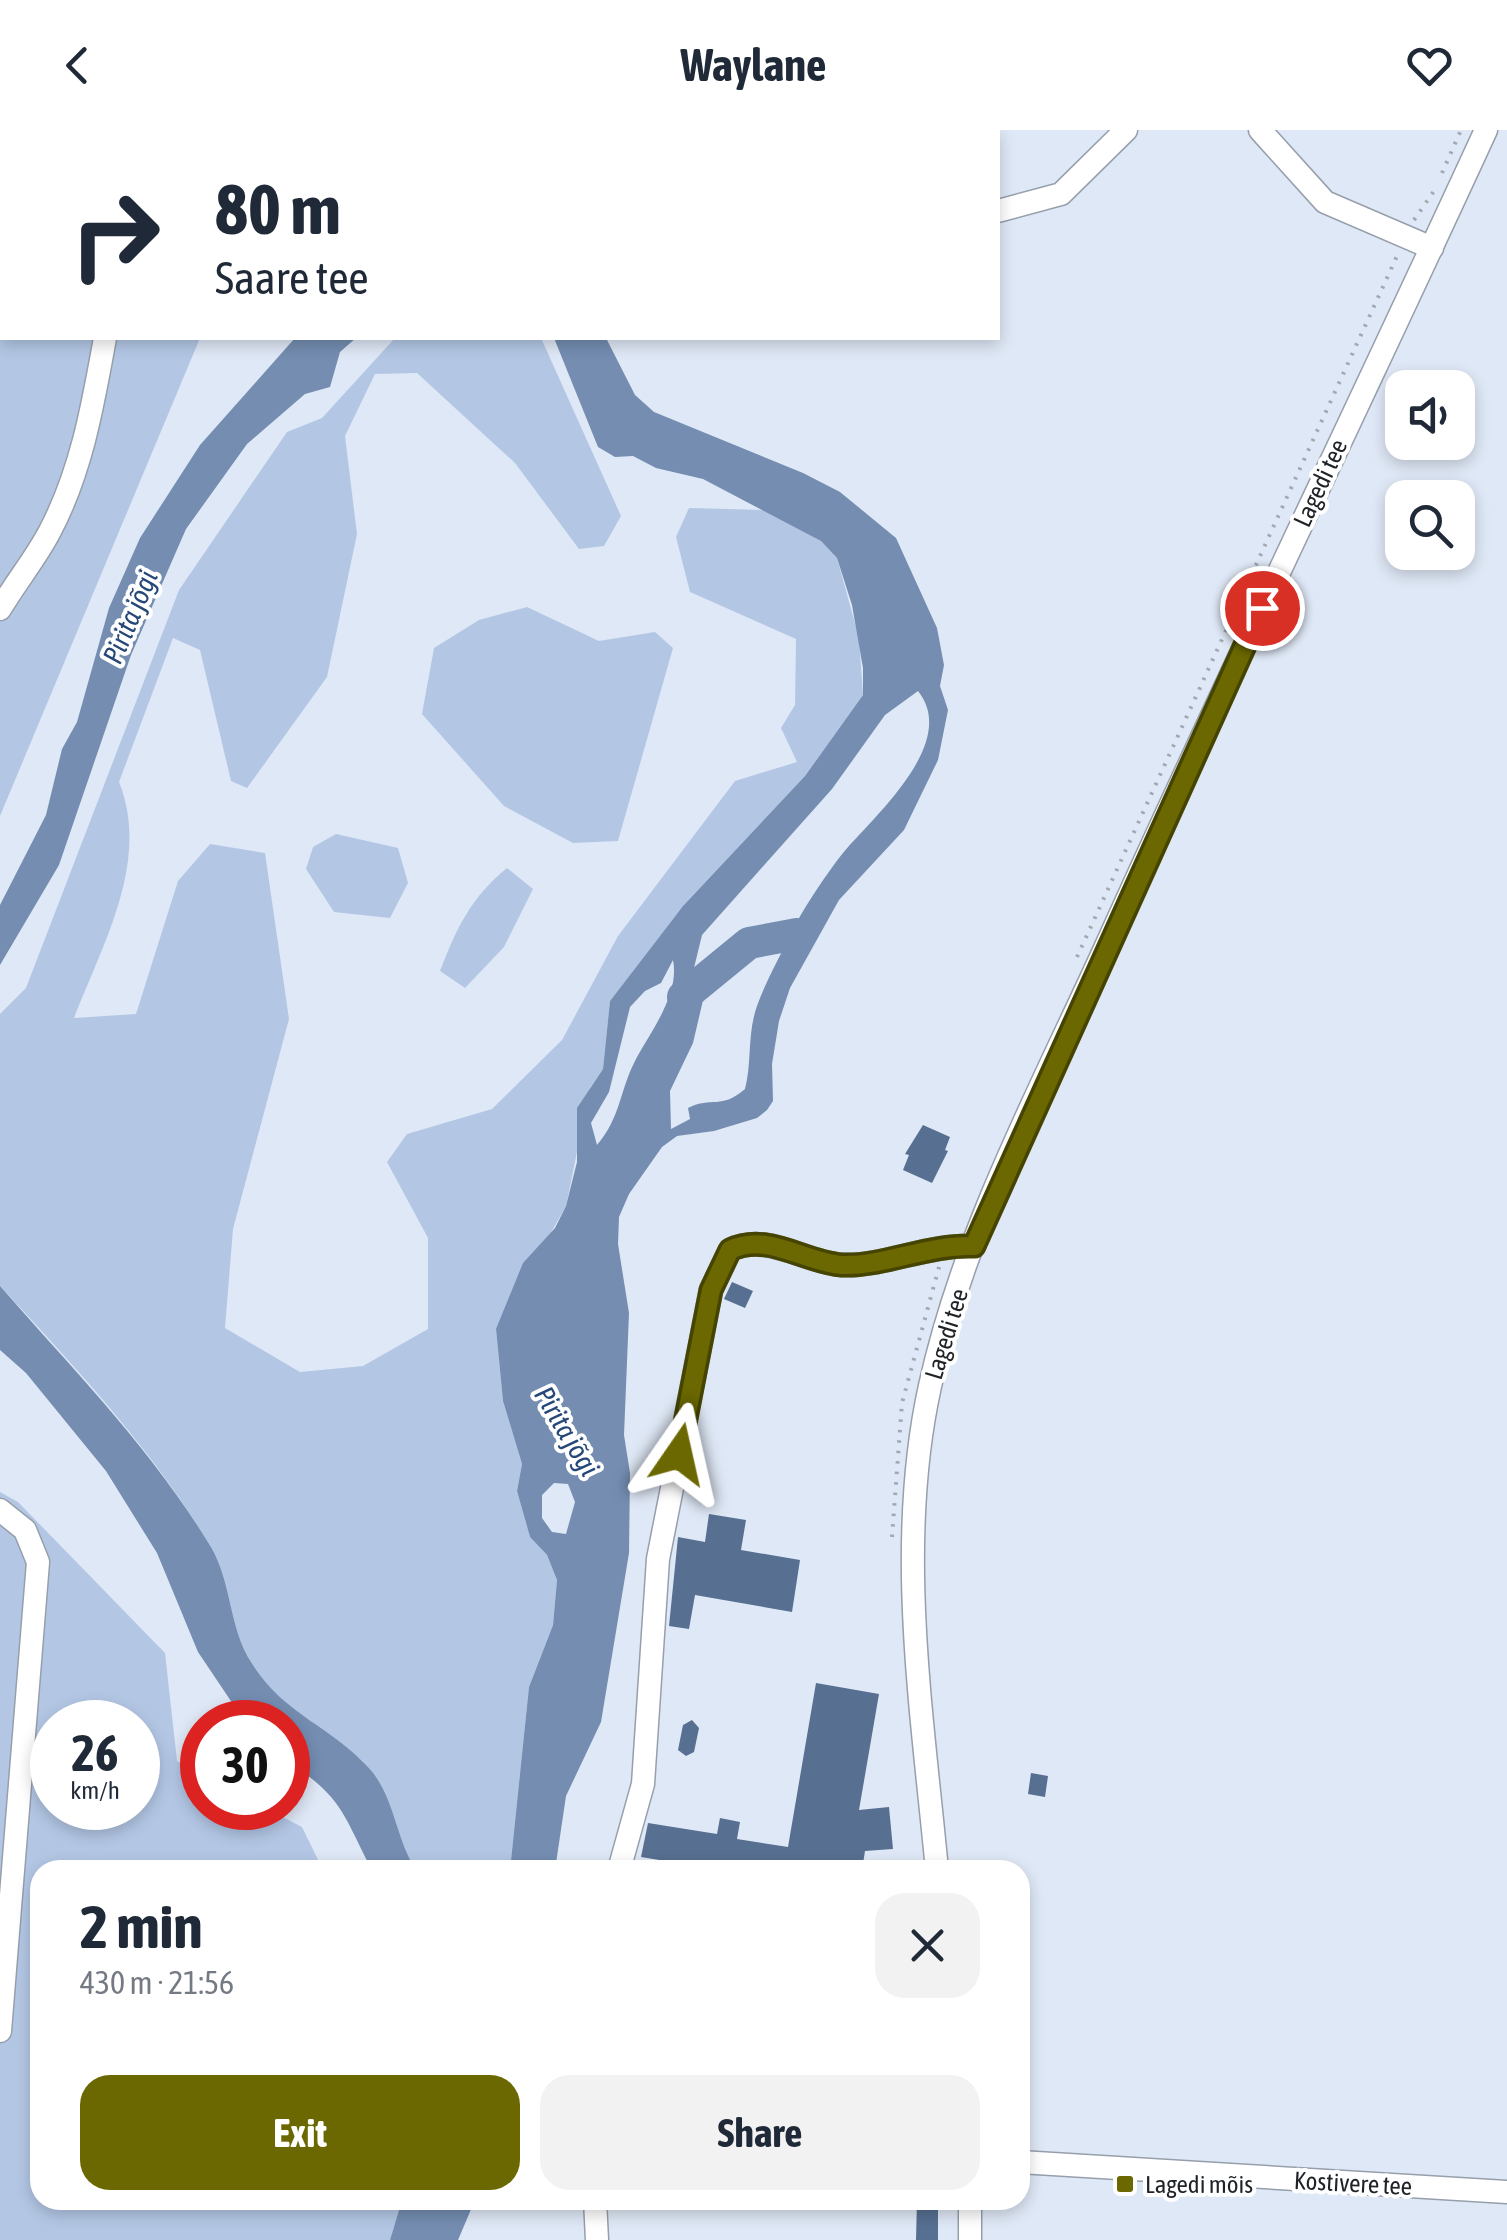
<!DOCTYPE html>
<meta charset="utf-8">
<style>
:root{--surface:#fff;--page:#f2f2f3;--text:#1f2937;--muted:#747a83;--accent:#6b6801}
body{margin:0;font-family:"Asap Condensed",sans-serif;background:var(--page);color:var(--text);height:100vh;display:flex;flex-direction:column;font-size:38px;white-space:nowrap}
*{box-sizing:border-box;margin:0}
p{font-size:32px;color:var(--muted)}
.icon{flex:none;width:55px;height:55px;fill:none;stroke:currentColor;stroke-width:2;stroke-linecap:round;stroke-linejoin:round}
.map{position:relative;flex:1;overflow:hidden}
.sheet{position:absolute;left:30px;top:1730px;width:1000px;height:350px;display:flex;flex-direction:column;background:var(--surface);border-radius:30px;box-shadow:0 5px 15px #0003}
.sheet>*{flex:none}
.top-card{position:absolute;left:0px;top:0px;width:1000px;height:210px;box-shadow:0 5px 15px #0003;background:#fff;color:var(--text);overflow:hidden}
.fabs{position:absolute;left:1385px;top:240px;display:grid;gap:20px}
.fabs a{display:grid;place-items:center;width:90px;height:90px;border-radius:20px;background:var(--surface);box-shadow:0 5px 15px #0003;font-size:50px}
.speed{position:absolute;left:30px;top:1570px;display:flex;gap:20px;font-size:50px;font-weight:700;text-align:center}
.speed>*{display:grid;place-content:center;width:130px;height:130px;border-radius:50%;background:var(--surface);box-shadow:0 5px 15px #0003;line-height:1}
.speed small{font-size:25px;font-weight:400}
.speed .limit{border:15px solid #d22;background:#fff;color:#111}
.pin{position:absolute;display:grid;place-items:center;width:85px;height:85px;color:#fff;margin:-42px;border:5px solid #fff;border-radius:50%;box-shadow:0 2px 10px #0007}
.me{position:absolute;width:110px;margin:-55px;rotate:11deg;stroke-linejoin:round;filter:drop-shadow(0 0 8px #0008)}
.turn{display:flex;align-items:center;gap:35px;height:210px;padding:0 50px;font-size:45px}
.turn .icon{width:130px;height:130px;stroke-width:2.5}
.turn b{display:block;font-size:70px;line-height:85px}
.round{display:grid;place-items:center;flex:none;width:105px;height:105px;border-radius:30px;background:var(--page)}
.summary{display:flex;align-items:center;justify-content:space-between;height:170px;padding:0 50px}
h1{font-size:60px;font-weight:700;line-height:75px}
.primary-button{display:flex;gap:20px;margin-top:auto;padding:20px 50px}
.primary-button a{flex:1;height:115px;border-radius:30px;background:var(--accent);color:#fff;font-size:40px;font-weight:700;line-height:115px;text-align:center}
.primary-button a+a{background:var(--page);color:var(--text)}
header{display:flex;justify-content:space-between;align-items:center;height:130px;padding:0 50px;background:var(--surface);font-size:45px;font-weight:700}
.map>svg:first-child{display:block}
.green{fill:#b3c7e5;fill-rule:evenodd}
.water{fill:#748db1;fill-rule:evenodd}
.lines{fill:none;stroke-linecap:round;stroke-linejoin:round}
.river{stroke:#748db1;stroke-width:32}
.building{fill:#576f91}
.minor-casing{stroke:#969fab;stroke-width:25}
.path{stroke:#a1a8b3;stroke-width:4;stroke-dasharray:2.5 8;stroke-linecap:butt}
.minor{stroke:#fff;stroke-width:22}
.route-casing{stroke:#464401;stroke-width:25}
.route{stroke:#6b6801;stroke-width:18}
.poi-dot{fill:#6b6801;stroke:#fff;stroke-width:4}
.labels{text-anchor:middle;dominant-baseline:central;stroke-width:8;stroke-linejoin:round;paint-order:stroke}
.street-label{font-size:25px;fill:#1f2327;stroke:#fff}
.poi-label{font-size:25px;fill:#1f2327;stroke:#fff;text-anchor:start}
.water-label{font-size:28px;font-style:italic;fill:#264878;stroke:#fff}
</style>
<header><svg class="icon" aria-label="back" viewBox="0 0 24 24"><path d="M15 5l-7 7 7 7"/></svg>Waylane<svg class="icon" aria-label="heart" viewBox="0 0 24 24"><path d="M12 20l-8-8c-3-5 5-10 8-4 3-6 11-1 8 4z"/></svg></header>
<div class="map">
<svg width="1507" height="2110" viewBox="0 0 1507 2110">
<rect width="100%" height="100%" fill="#dfe8f6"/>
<g class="green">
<polygon points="0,0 278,0 2,2 2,208 200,208 0,686"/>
<path d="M395,208H541L621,386L604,416L579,419L515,333L417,243L375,244L345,306L357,404L327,547L247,658L231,651L200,520L173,508L119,652C151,731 102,815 74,888L136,884L178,751L210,714L265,723L289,889L233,1099L225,1198L300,1242L363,1236L428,1199V1108L387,1032L407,1004L492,979L562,910L618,806L735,651L797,632L781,598L795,575L796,509L690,462L676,407L689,378L769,380L821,411L837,428L859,508L863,565L805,646L683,776L610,871L603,939L590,958L566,1076L496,1199L503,1271L522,1334L517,1361L530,1407L547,1425L557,1450L553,1495L529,1557L510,1740H416C395,1707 395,1667 369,1638C330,1595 284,1585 251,1532C229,1498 232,1453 211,1417C153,1320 76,1238 0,1156V884L26,858L179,460L287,302L322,288Z"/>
<polygon points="527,477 599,511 655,502 673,518 618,711 573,713 504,676 422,584 434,518 479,490"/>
<polygon points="336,704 398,718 408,753 390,788 334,782 306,739 313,717"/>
<path d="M507,738L533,759L504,817L465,858L440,841C456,799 471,767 507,738Z"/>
<path d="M0,1362L18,1372L165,1523L177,1631L202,1644V1678H265L302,1697L323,1740H40V2070H402L390,2110H0ZM52,1592H138V1678H52Z"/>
</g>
<g class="water">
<polygon points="295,208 356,208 340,222 330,257 305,264 247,314 186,399 131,525 59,735 0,835 0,775 46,685 62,619 77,592 109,478 140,408 200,315"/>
<path d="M554,208H606L635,265L654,282L803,343L840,362L896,408L937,498L944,535L940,556L948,580L938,630L904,700L839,770L790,858L779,891L772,934L773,971L767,980L757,988L714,1001L677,1006L662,1017L629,1064L619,1087L618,1114L629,1183L624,1305L630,1343L629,1423L601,1592L566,1666L555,1740H510L529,1557L553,1495L557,1450L547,1425L530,1407L517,1361L522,1334L503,1271L496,1199L523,1133L555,1098L566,1076L577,1032V978L603,939L610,871L683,776L805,646L863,565V538L852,475L837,428L821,411L703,349L656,338L633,326L615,327L598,317ZM918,561C960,613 872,688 843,723C830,739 802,780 793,800C781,824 766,851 757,876C747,904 752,933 745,959C721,980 712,966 688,978L690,989L671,999L670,961L693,913L704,866L693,842L702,805L832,659L885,585ZM673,830C680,865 650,902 635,931C620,960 620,989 597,1015L591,993L609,962L630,877L645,861L661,853ZM554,1353L568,1354L575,1372L566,1404L552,1402L542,1388V1365Z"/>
<path d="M0,1156C75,1242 151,1318 211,1417C232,1453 229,1498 251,1532C284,1585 330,1595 369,1638C395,1667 395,1707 416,1740H372C343,1685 343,1667 288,1632V1592H245L198,1522L157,1423L106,1341L26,1243L0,1220Z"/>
<polygon points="402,2070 475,2070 458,2110 390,2110"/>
</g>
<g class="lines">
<polyline class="river" points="683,867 749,813 797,804"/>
</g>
<g class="building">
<polygon points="923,995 950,1007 945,1020 948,1021 932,1053 903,1040 909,1025 905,1024"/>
<polygon points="732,1152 753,1161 745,1178 724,1169"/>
<polygon points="709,1384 746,1390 741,1420 800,1430 792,1482 695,1465 689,1499 669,1496 678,1407 705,1412"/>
<polygon points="816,1553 879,1564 859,1680 889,1677 893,1719 865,1721 862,1740 720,1740 641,1727 648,1693 717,1704 720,1688 740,1692 737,1709 788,1717"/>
<polygon points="692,1590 699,1598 694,1622 686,1626 678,1620 683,1595"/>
<polygon points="1031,1643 1048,1646 1045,1667 1028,1664"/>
<polygon points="917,2070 938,2070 938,2110 916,2110"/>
</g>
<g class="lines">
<g class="minor-casing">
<g id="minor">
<polyline points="1260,0 1325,72 1432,118"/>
<polyline points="138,2 138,0"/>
<polyline points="959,2 961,0"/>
<polyline points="998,81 1061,64 1126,0"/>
<path d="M0,479C16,452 36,428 50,401C82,340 93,274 105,208"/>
<polyline points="0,1380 25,1400 38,1432 0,1901"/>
<path d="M619,1740L643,1654L658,1429L711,1160L730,1120C768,1102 803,1132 842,1135C882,1137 929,1114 974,1116"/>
<path d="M937,1740C922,1581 895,1414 930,1256C964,1101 1042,957 1107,814C1230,541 1361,272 1486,0"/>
<polyline points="1020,2032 1507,2062"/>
<polyline points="595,2070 597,2110"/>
<polyline points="970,2110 970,2070"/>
</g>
</g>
<g class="path">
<polyline points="1442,43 1461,0"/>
<polyline points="1414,90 1434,61"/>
<polyline points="1077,827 1397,126"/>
<polyline points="892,1407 902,1273 939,1137"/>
</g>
<use href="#minor" class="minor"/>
</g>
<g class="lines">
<g class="route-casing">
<path id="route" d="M679,1324L711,1160L730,1120C768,1102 803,1132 842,1135C882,1137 929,1114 974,1116L1262,478"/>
</g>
<use href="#route" class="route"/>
</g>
<rect class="poi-dot" x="1115" y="2044" width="20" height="20" rx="5"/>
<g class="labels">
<g class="street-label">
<text transform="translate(1320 353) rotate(-65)">Lagedi tee</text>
<text transform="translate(946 1204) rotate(-73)">Lagedi tee</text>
<text transform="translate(1353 2053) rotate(3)">Kostivere tee</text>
</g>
<g class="poi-label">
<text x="1145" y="2054">Lagedi mõis</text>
</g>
<g class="water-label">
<text transform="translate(130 487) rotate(-67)">Pirita jõgi</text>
<text transform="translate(567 1301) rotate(59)">Pirita jõgi</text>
</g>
</g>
</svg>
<div class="fabs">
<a><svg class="icon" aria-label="sound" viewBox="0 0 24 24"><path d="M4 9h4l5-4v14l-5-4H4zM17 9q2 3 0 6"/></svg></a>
<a><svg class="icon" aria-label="search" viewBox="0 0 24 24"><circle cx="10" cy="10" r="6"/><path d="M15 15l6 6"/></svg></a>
</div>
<div class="speed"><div>26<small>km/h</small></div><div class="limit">30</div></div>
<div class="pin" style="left:1262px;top:478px;background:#d93025"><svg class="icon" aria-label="arrive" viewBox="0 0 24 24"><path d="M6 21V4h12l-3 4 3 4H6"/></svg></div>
<svg class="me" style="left:679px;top:1324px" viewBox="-20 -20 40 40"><path d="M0-17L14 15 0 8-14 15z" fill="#6b6801" stroke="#fff" stroke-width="4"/></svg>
<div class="top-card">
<div class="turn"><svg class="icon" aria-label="right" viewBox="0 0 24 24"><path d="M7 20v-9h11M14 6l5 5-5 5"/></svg><div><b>80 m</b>Saare tee</div></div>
</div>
<section class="sheet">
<div class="summary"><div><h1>2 min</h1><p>430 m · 21:56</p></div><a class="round"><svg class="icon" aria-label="close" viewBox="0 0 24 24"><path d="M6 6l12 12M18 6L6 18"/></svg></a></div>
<div class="primary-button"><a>Exit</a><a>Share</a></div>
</section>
</div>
